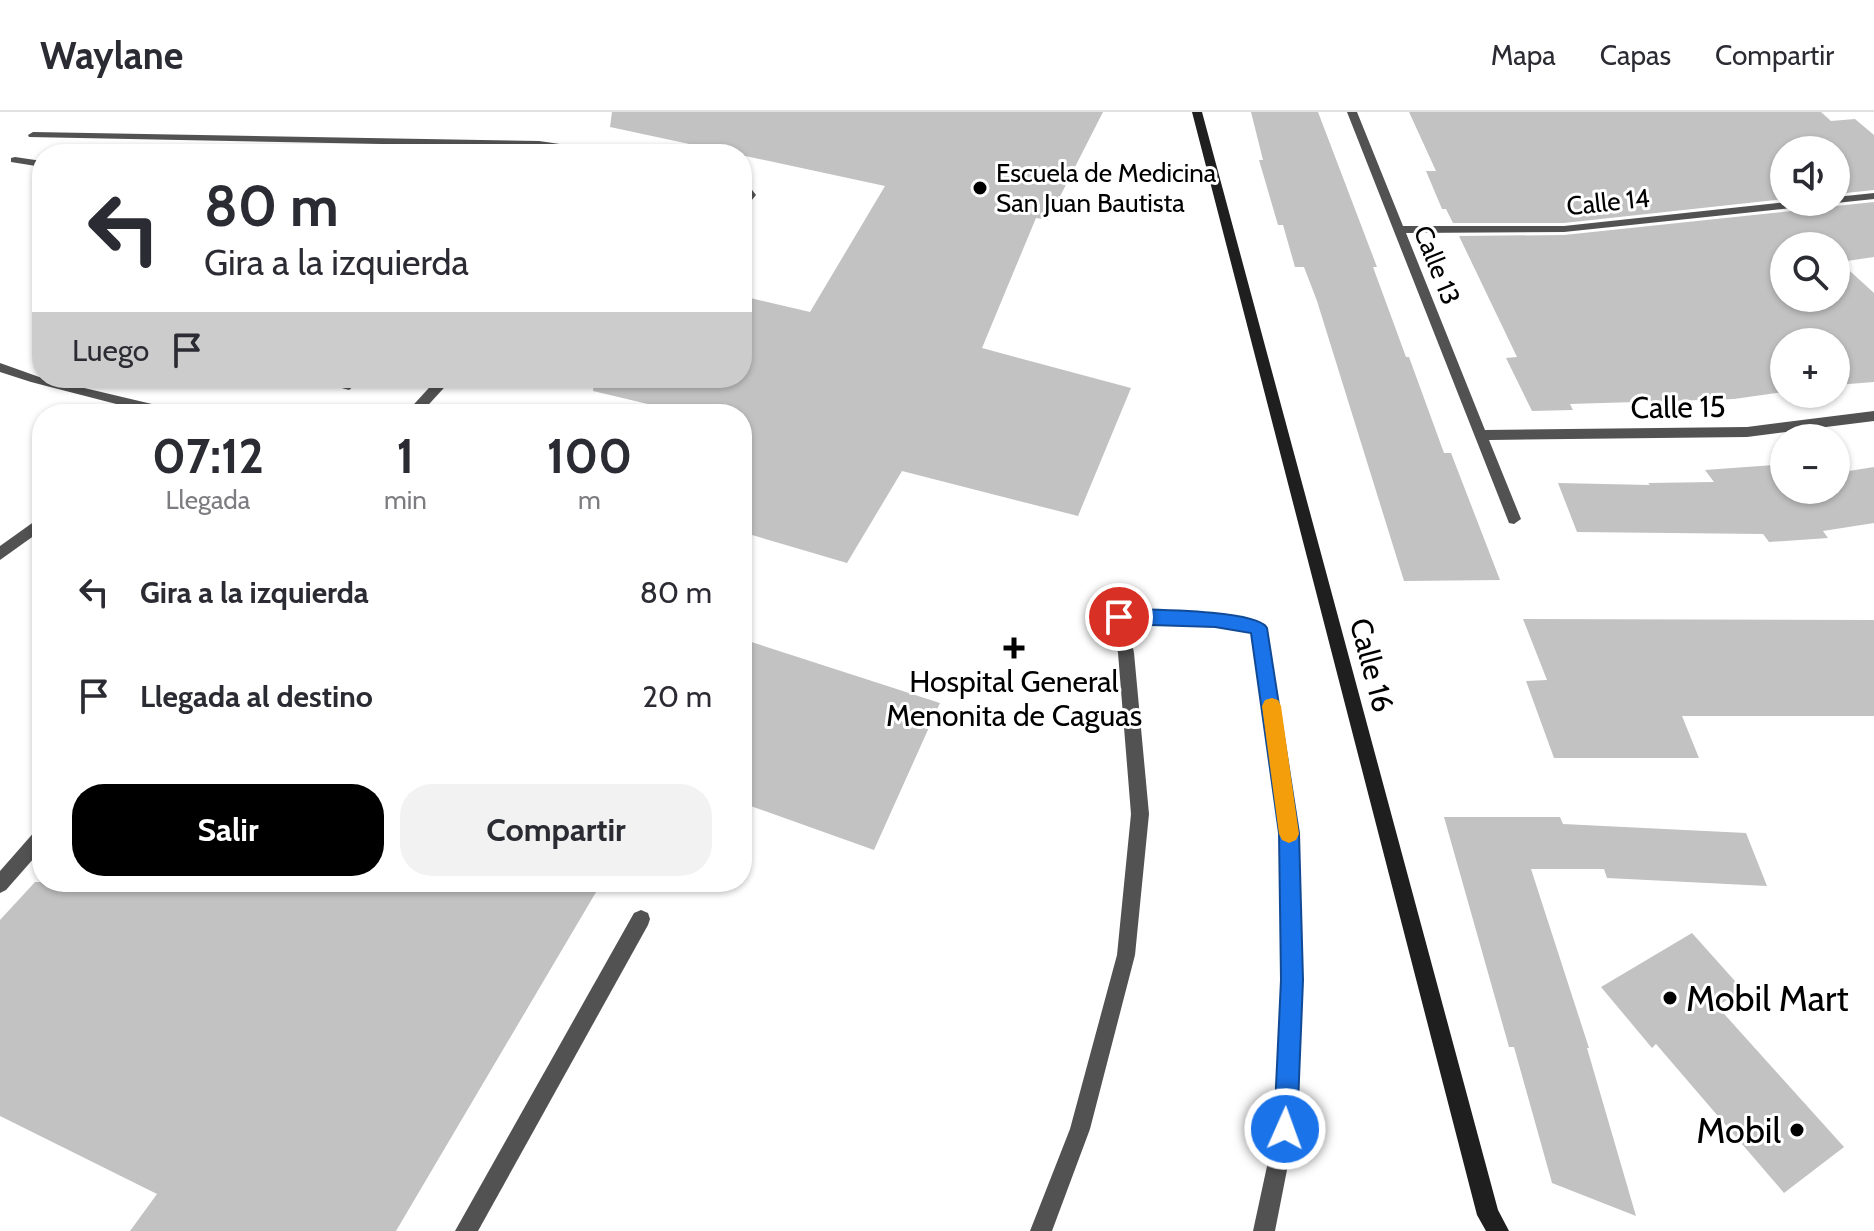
<!DOCTYPE html>
<html lang="es">
<meta charset="utf-8">
<style>
:root{--surface:#fff;--page:#f2f2f3;--text:#2b2b33;--muted:#7c7c81;--line:#e1e1e2;--accent:#000}
body{margin:0;font-family:Cabin,sans-serif;background:var(--page);color:var(--text);height:100vh;display:flex;flex-direction:column;font-size:30px;white-space:nowrap}
*{box-sizing:border-box;margin:0}
p{font-size:26px;color:var(--muted)}
.icon{flex:none;width:44px;height:44px;fill:none;stroke:currentColor;stroke-width:2;stroke-linecap:round;stroke-linejoin:round}
.map{position:relative;flex:1;overflow:hidden}
.details{position:absolute;left:32px;top:292px;width:720px;height:488px;display:flex;flex-direction:column;background:var(--surface);border-radius:32px;box-shadow:0 2px 6px #0004}
.details>*{flex:none}
.guide{position:absolute;left:32px;top:32px;width:720px;height:244px;border-radius:32px;box-shadow:0 2px 6px #0004;background:#fff;color:var(--text);overflow:hidden}
.fabs{position:absolute;left:1770px;top:24px;display:grid;gap:16px}
.fabs a{display:grid;place-items:center;width:80px;height:80px;border-radius:50%;background:var(--surface);box-shadow:0 2px 6px #0004;font-size:40px}
.pin{position:absolute;display:grid;place-items:center;width:68px;height:68px;color:#fff;margin:-34px;border:4px solid #fff;border-radius:50%;box-shadow:0 2px 8px #0007}
.me{position:absolute;width:88px;margin:-44px;rotate:2deg;stroke-linejoin:round;filter:drop-shadow(0 0 6px #0008)}
.turn{display:flex;align-items:center;gap:28px;height:168px;padding:0 40px;font-size:36px}
.turn .icon{width:104px;height:104px;stroke-width:2.5}
.turn b{display:block;font-size:56px;line-height:68px}
.then{display:flex;align-items:center;height:76px;padding:0 40px;background:#0003;gap:16px;font-size:30px}
.eta{display:flex;justify-content:space-evenly;align-items:center;height:136px;text-align:center}
.eta b{font-size:48px;font-weight:800;line-height:56px}
.primary-button{display:flex;gap:16px;margin-top:auto;padding:16px 40px}
.primary-button a{flex:1;height:92px;border-radius:32px;background:var(--accent);color:#fff;font-size:32px;font-weight:800;line-height:92px;text-align:center}
.primary-button a+a{background:var(--page);color:var(--text)}
ul{padding:0;list-style:none}
li{display:flex;align-items:center;gap:24px;height:104px;padding:0 40px}
li div{flex:1}
li b{display:block;font-size:30px}
li em{font-style:normal}
header{display:flex;align-items:center;gap:48px;box-sizing:border-box;height:112px;padding:0 40px;background:var(--surface);border-bottom:2px solid var(--line)}
header strong{font-size:38px}
nav{display:flex;gap:44px;margin-inline-start:auto;font-size:28px}
.map>svg:first-child{display:block}
.building{fill:#c2c2c2;fill-rule:evenodd}
.lines{fill:none;stroke-linecap:round;stroke-linejoin:round}
.lane{fill:#525252;fill-rule:evenodd}
.street{fill:#525252;fill-rule:evenodd}
.secondary{fill:#1f1f1f;fill-rule:evenodd}
.route{fill:#1a73e8;stroke:#114b97;stroke-width:2}
.slow{fill:#f59e0b}
.poi-dot{fill:#000;stroke:#fff;stroke-width:3}
.labels{text-anchor:middle;dominant-baseline:central;stroke-width:6;stroke-linejoin:round;paint-order:stroke}
.far-poi-label{font-size:26px;fill:#000;stroke:#fff;text-anchor:start}
.far-street-label{font-size:26px;fill:#000;stroke:#fff}
.street-label{font-size:30px;fill:#000;stroke:#fff}
.poi-label{font-size:30px;fill:#000;stroke:#fff}
.near-poi-label{font-size:36px;fill:#000;stroke:#fff;text-anchor:start}
</style>
<header>
<strong>Waylane</strong>
<nav><a>Mapa</a><a>Capas</a><a>Compartir</a></nav>
</header>
<div class="map">
<svg width="1874" height="1119" viewBox="0 0 1874 1119">
<rect width="100%" height="100%" fill="#fff"/>
<g class="building">
<polygon points="612,0 1103,0 1048,108 1036,106 982,236 1131,276 1078,404 902,359 847,451 742,420 742,302 690,302 593,279 595,266 742,266 742,184 810,200 885,74 610,15"/>
<polygon points="1251,0 1318,0 1377,155 1373,155 1406,245 1409,245 1444,341 1451,341 1500,468 1404,469 1317,189 1304,155 1295,155 1283,113 1278,113 1259,48 1263,48"/>
<polygon points="1409,0 1821,0 1831,9 1855,7 1874,23 1874,78 1836,82 1836,38 1784,38 1784,87 1564,111 1453,111 1446,97 1442,97 1426,59 1436,59"/>
<path d="M1829,90L1836,94L1874,90V145L1840,150L1874,181V270L1836,273V230H1784V280L1734,287L1570,292L1573,298L1532,299L1506,246L1517,245L1459,124L1564,123L1820,96ZM1784,134H1836V186H1784Z"/>
<polygon points="1774,353 1784,367 1784,378 1836,378 1836,361 1874,355 1874,411 1823,419 1828,426 1769,430 1763,422 1577,420 1558,371 1650,373 1648,371 1714,370 1705,358"/>
<polygon points="1523,507 1874,508 1874,604 1682,604 1699,646 1554,646 1526,569 1547,568"/>
<polygon points="742,527 940,591 874,738 742,691"/>
<polygon points="1444,705 1560,705 1563,712 1746,721 1767,774 1607,766 1604,757 1531,757 1589,936 1587,936 1636,1104 1552,1071 1514,935 1509,935"/>
<polygon points="35,770 602,770 396,1119 130,1119 157,1082 0,1004 0,808"/>
<polygon points="1692,821 1743,878 1717,894 1844,1035 1784,1081 1656,932 1652,936 1601,875"/>
</g>
<g class="lines">
<g class="lane">
<polygon points="33,20 539,29 608,39 613,42 586,42 539,35 29,25 28,23"/>
<polygon points="15,45 42,49 42,55 11,50 11,46"/>
<polygon points="742,69 746,70 756,83 746,95 742,96 744,83"/>
<polygon points="0,251 42,266 173,297 180,302 155,302 31,270 0,260"/>
<polygon points="314,266 364,266 349,278 316,269"/>
<polygon points="438,266 453,266 420,302 405,302"/>
<polygon points="42,404 42,418 0,448 0,434"/>
<polygon points="1119,499 1215,502 1259,510 1265,512 1267,516 1298,721 1302,868 1295,1017 1275,1119 1253,1119 1275,1017 1282,868 1280,721 1252,521 1215,514 1128,512 1134,541 1149,702 1135,843 1090,1017 1052,1119 1030,1119 1070,1017 1117,843 1131,702 1118,541 1111,505 1114,501"/>
<polygon points="42,716 42,737 6,778 0,781 0,759 36,718"/>
<polygon points="641,798 648,801 650,807 648,813 478,1119 455,1119 634,801"/>
</g>
<g class="street">
<polygon points="1347,0 1357,0 1403,114 1564,114 1788,90 1826,90 1820,93 1564,120 1406,121 1485,318 1747,315 1874,299 1874,309 1747,325 1489,328 1521,407 1514,412 1509,411"/>
<polygon points="1874,81 1874,87 1836,91 1832,90 1836,90 1836,85"/>
</g>
<polygon class="secondary" points="1192,0 1202,0 1498,1098 1509,1119 1486,1119 1477,1103"/>
</g>
<path class="route" d="M1119,497C1144,498 1256,497 1267,516L1299,721L1303,868L1297,1017L1294,1025L1285,1029L1277,1025L1274,1017L1281,868L1279,721L1251,521L1215,515L1119,512L1110,505Z"/>
<polygon class="slow" points="1272,586 1278,588 1281,594 1299,722 1296,728 1289,731 1282,728 1279,722 1262,594 1265,588"/>
<g class="poi-dot">
<circle cx="980" cy="76" r="8"/>
<path d="M1010 524h8v8h8v8h-8v8h-8v-8h-8v-8h8z"/>
<circle cx="1670" cy="886" r="8"/>
<circle cx="1797" cy="1018" r="8"/>
</g>
<g class="labels">
<g class="far-poi-label">
<text x="996" y="61">Escuela de Medicina<tspan x="996" dy="30">San Juan Bautista</tspan></text>
</g>
<g class="far-street-label">
<text transform="translate(1608 90) rotate(-6)">Calle 14</text>
<text transform="translate(1437 153) rotate(68)">Calle 13</text>
</g>
<g class="street-label">
<text transform="translate(1678 295) rotate(-1)">Calle 15</text>
<text transform="translate(1372 553) rotate(75)">Calle 16</text>
</g>
<g class="poi-label">
<text x="1014" y="569">Hospital General<tspan x="1014" dy="34">Menonita de Caguas</tspan></text>
</g>
<g class="near-poi-label">
<text x="1686" y="886">Mobil Mart</text>
<text x="1781" y="1018" text-anchor="end">Mobil</text>
</g>
</g>
</svg>
<div class="fabs">
<a><svg class="icon" aria-label="sound" viewBox="0 0 24 24"><path d="M4 9h4l5-4v14l-5-4H4zM17 9q2 3 0 6"/></svg></a>
<a><svg class="icon" aria-label="search" viewBox="0 0 24 24"><circle cx="10" cy="10" r="6"/><path d="M15 15l6 6"/></svg></a>
<a>+</a>
<a>−</a>
</div>
<div class="pin" style="left:1119px;top:505px;background:#d93025"><svg class="icon" aria-label="arrive" viewBox="0 0 24 24"><path d="M6 21V4h12l-3 4 3 4H6"/></svg></div>
<svg class="me" style="left:1285px;top:1017px" viewBox="-20 -20 40 40"><circle r="17" fill="#1a73e8" stroke="#fff" stroke-width="3"/><path d="M0-11L8 9 0 5-8 9z" fill="#fff"/></svg>
<div class="guide">
<div class="turn"><svg class="icon" aria-label="left" viewBox="0 0 24 24"><path d="M17 20v-9H6M10 6l-5 5 5 5"/></svg><div><b>80 m</b>Gira a la izquierda</div></div>
<div class="then">Luego<svg class="icon" aria-label="arrive" viewBox="0 0 24 24"><path d="M6 21V4h12l-3 4 3 4H6"/></svg></div>
</div>
<section class="details">
<div class="eta">
<div><b>07:12</b><p>Llegada</p></div>
<div><b>1</b><p>min</p></div>
<div><b>100</b><p>m</p></div>
</div>
<ul>
<li><svg class="icon" aria-label="left" viewBox="0 0 24 24"><path d="M17 20v-9H6M10 6l-5 5 5 5"/></svg><div><b>Gira a la izquierda</b></div><em>80 m</em></li>
<li><svg class="icon" aria-label="arrive" viewBox="0 0 24 24"><path d="M6 21V4h12l-3 4 3 4H6"/></svg><div><b>Llegada al destino</b></div><em>20 m</em></li>
</ul>
<div class="primary-button"><a>Salir</a><a>Compartir</a></div>
</section>
</div>
